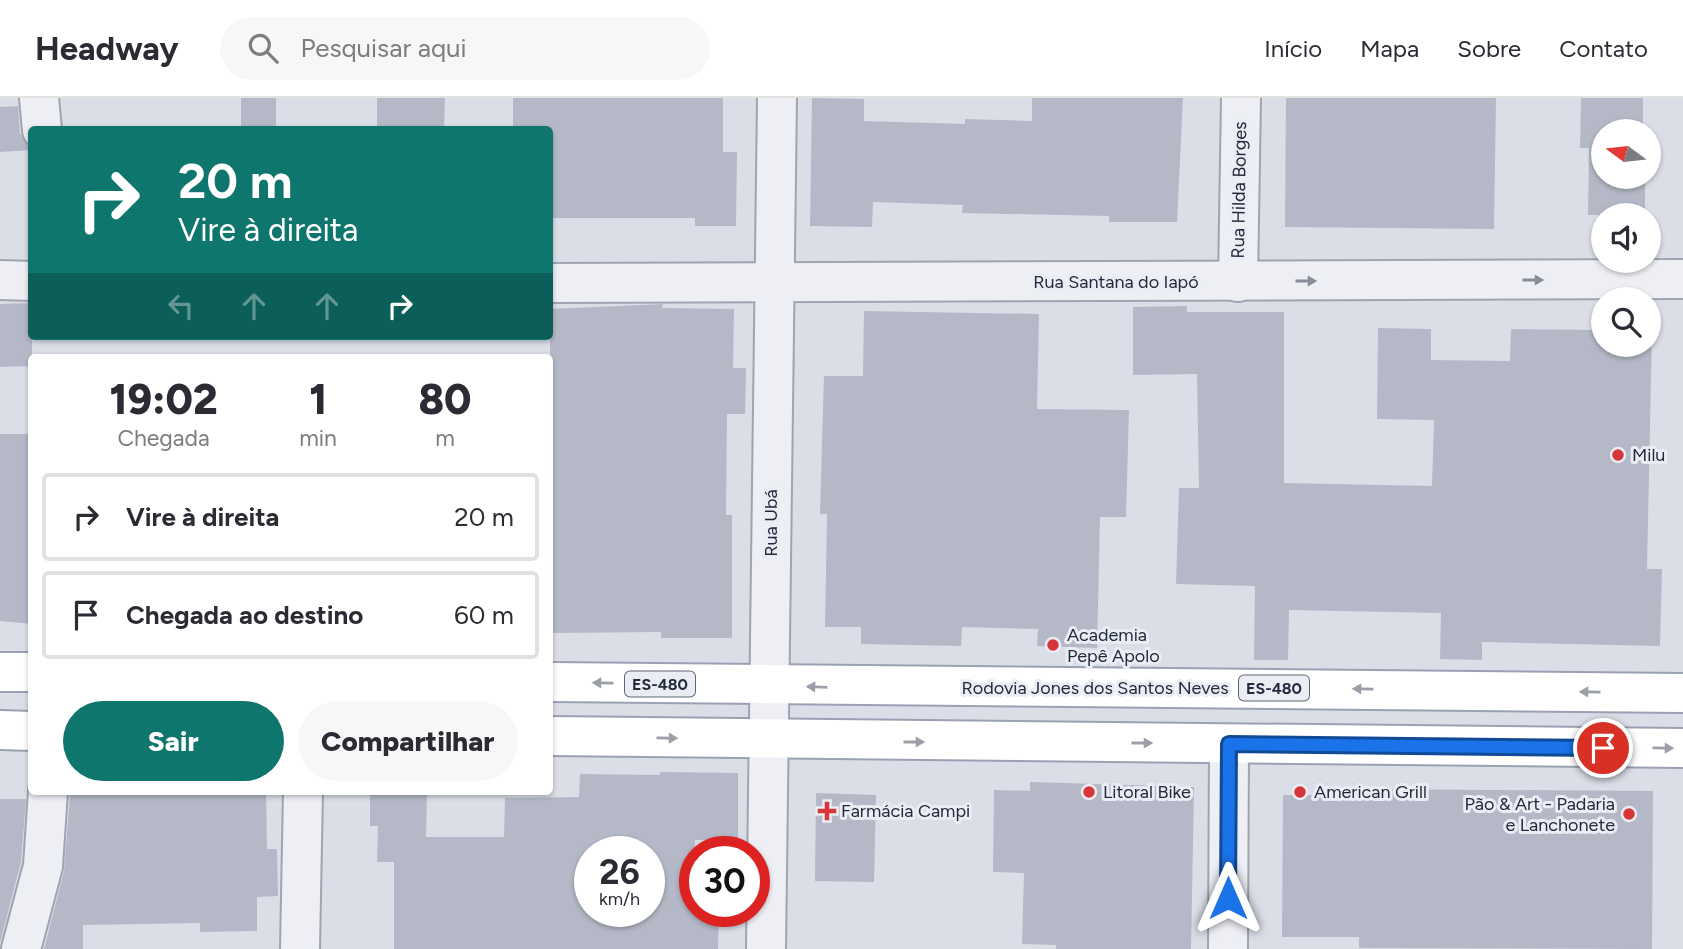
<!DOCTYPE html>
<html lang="pt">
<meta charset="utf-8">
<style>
:root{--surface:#fff;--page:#f7f7f7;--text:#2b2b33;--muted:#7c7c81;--line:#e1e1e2;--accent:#0f766e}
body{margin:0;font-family:Figtree,sans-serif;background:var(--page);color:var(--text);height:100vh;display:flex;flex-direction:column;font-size:26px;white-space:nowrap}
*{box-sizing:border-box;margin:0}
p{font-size:23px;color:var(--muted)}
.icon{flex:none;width:38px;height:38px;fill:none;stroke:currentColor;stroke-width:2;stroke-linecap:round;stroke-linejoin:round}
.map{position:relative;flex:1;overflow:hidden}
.side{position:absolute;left:28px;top:256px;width:525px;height:441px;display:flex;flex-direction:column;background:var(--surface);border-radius:7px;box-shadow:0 2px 5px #0004}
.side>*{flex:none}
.banner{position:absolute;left:28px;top:28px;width:525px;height:214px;border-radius:7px;box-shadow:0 2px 5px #0004;background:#0f766e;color:#fff;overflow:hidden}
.needle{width:46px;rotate:285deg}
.controls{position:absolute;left:1591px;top:21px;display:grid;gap:14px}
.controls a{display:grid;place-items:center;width:70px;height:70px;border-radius:50%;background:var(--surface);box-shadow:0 2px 5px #0004;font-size:35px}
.speed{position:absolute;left:574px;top:738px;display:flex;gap:14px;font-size:35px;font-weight:700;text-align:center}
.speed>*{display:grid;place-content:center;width:91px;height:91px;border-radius:50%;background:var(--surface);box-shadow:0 2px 5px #0004;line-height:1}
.speed small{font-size:18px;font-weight:400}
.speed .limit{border:10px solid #d22;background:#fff;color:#111}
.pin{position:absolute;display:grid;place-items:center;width:60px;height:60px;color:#fff;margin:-30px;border:4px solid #fff;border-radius:50%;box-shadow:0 2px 7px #0007}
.me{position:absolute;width:77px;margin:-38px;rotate:0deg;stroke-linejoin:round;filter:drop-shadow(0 0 5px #0008)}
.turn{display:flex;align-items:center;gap:24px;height:147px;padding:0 35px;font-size:32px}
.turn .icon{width:91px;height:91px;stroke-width:2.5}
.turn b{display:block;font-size:49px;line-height:60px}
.lanes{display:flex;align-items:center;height:66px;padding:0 35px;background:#0003;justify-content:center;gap:35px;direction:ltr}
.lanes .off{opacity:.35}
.eta{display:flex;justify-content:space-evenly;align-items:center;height:119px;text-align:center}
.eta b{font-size:42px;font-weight:800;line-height:49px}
.action{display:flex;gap:14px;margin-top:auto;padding:14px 35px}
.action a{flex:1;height:80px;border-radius:42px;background:var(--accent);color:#fff;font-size:28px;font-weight:800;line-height:80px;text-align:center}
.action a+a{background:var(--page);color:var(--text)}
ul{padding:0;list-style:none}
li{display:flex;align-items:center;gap:21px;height:88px;margin:0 14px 10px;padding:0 21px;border:4px solid var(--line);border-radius:7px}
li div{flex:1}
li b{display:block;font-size:26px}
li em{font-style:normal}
header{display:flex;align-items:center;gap:42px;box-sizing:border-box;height:98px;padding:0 35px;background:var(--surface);border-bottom:2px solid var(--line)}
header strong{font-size:33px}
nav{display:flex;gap:38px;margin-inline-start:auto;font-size:24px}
.search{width:490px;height:63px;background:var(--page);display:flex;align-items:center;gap:18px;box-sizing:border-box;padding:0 24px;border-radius:38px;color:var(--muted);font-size:26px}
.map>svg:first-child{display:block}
.building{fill:#b5b9c7;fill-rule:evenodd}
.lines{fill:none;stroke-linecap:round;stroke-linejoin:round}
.street-casing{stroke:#a0a4b1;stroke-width:42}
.primary-casing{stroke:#9aa1b3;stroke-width:42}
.street{stroke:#eeeff5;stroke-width:38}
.primary{stroke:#fff;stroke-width:38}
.oneway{fill:#898c99}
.oneway2{fill:#9c9fa8}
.route-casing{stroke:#114b97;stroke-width:18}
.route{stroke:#1a73e8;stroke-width:12}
.poi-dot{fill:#d6353a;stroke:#eaedf4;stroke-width:2.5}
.labels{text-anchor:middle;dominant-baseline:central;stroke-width:6;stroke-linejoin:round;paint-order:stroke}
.shield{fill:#eaedf4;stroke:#5f6474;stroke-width:2}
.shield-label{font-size:16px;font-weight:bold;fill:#242a3d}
.street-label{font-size:18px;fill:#242a3d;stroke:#eaedf4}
.poi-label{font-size:18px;fill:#242a3d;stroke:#eaedf4;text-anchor:start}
</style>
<header>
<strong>Headway</strong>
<div class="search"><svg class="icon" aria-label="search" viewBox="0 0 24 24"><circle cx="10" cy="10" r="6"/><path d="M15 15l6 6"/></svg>Pesquisar aqui</div>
<nav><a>Início</a><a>Mapa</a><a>Sobre</a><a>Contato</a></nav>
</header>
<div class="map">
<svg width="1683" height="851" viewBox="0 0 1683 851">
<rect width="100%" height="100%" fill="#dbdee7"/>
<g class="building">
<rect x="241" y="0" width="35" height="32"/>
<polygon points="377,0 445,0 444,32 377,32"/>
<polygon points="513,0 723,0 723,54 737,54 736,128 695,128 695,120 550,120 550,32 513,32"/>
<polygon points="812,0 864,1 864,23 965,26 965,21 1032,23 1032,0 1183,0 1177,124 1109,124 1109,118 962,115 963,107 873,104 872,129 810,128"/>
<polygon points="1286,0 1496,0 1494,131 1285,129"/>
<polygon points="1581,0 1643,0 1643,33 1603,33 1603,79 1645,79 1645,117 1588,117 1589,50 1580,50"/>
<polygon points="18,8 20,35 32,52 0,54 0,9"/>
<polygon points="32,205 32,268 0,269 0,206"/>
<polygon points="663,206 662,210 734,211 733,270 746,270 745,316 727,316 726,417 732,417 732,540 661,540 661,534 550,535 550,211"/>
<polygon points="1187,208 1187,214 1284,214 1284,385 1432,388 1434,322 1377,321 1378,230 1431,231 1431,262 1510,263 1511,231 1603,232 1603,247 1648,247 1648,233 1652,233 1647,471 1662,471 1660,548 1482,544 1482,562 1440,561 1441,515 1289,512 1288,562 1254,562 1255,488 1176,486 1179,390 1199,390 1197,276 1133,277 1133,209"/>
<polygon points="864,213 1039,216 1037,311 1129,312 1126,419 1100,419 1097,550 1037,548 1038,531 962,529 961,548 861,546 861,529 825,529 827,416 820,416 824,278 863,278"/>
<polygon points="0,336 32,336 32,526 0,523"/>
<path d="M660,674L738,675V742H695V814H719L718,851H394V764H377L378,728H370V693H427L426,739H504L505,700L579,699L580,676L660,677ZM590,754H649V814H590Z"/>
<polygon points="1030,684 1194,689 1191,851 1056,851 1056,847 1022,846 1024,775 993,774 994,692 1030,693"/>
<polygon points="1360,691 1653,693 1652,851 1359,850 1359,839 1282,839 1283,697 1360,697"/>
<polygon points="266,693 267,751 277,751 278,798 257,799 257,833 200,834 200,825 83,827 83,851 44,851 64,773 70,696"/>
<polygon points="816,695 876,697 874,784 815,783"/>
<polygon points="0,701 26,701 21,764 0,845"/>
</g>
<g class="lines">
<g class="street-casing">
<g id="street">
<polyline points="39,0 42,32"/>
<polyline points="0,182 32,183"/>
<polyline points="1238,184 1241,0"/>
<polyline points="550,185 1683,181"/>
<polyline points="21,851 43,768 48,693"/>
<polyline points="300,851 303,693"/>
<polyline points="766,851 777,0"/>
<polyline points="1228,851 1229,646"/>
</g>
</g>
<g class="primary-casing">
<g id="primary">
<polyline points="0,574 32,574"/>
<path d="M550,584C927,591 1305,591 1683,595"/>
<polyline points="0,632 32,633"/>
<polyline points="550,638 1683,650"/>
</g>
</g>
<use href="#street" class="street"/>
<use href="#primary" class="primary"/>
</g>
<defs><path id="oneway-solid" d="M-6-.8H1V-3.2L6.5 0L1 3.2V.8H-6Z" transform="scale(1.75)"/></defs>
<g class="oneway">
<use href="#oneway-solid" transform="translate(1533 182)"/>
<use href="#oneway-solid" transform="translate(1306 183)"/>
</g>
<g class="oneway2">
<use href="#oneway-solid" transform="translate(603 585) rotate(-179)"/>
<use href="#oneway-solid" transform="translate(817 589) rotate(-178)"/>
<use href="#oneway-solid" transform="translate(1363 591) rotate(-179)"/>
<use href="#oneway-solid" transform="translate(1590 594) rotate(-179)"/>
<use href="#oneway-solid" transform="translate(667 640) rotate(1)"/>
<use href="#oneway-solid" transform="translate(914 644)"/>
<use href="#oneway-solid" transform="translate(1142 645)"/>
<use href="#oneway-solid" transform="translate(1663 650) rotate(1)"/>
</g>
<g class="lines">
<g class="route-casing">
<polyline id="route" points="1228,800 1229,646 1603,650"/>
</g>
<use href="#route" class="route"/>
</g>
<g class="poi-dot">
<circle cx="1618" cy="357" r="7"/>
<circle cx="1053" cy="547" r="7"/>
<circle cx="1089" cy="694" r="7"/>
<circle cx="1300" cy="694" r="7"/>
<path d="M823.5 702.5h7v7h7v7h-7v7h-7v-7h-7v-7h7z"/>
<circle cx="1629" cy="716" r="7"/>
</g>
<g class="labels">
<g class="shield">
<rect x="625" y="573.5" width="70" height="25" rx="5"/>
<rect x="1239" y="577.5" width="70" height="25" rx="5"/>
</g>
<g class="shield-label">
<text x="660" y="586">ES-480</text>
<text x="1274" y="590">ES-480</text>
</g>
<g class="street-label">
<text transform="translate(1239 92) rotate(-89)">Rua Hilda Borges</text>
<text x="1116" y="184">Rua Santana do Iapó</text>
<text transform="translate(771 425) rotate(-90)">Rua Ubá</text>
<text x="1095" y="590">Rodovia Jones dos Santos Neves</text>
</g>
<g class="poi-label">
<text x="1632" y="357">Milu</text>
<text x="1067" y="537">Academia<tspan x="1067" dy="21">Pepê Apolo</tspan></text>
<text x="1103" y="694">Litoral Bike</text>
<text x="1314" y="694">American Grill</text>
<text x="1615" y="706" text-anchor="end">Pão &amp; Art - Padaria<tspan x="1615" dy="21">e Lanchonete</tspan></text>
<text x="841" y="713">Farmácia Campi</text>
</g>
</g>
</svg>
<div class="controls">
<a><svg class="needle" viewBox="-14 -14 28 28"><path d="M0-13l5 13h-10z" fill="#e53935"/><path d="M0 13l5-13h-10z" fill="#7c7c81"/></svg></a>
<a><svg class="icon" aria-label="sound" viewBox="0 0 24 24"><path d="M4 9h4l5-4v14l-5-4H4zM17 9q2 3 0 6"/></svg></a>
<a><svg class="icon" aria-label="search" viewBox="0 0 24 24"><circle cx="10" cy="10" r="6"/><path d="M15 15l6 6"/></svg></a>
</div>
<div class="speed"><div>26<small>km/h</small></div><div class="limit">30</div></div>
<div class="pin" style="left:1603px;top:650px;background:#d93025"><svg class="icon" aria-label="arrive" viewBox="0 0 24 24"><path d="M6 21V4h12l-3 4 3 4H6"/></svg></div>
<svg class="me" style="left:1228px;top:800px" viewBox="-20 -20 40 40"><path d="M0-17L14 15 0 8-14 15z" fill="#1a73e8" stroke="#fff" stroke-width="4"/></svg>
<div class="banner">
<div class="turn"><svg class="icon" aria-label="right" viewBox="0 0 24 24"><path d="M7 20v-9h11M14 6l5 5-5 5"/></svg><div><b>20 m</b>Vire à direita</div></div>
<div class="lanes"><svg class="icon off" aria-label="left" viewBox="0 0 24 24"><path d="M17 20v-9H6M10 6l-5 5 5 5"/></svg><svg class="icon off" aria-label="ahead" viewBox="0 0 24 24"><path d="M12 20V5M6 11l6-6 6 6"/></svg><svg class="icon off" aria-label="ahead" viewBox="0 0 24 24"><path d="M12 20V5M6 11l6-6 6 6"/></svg><svg class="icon" aria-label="right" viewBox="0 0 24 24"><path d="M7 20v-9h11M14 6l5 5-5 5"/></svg></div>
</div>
<section class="side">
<div class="eta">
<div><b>19:02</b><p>Chegada</p></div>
<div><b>1</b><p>min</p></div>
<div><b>80</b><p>m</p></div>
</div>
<ul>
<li><svg class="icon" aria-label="right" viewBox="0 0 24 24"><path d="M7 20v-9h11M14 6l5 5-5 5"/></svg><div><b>Vire à direita</b></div><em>20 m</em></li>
<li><svg class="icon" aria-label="arrive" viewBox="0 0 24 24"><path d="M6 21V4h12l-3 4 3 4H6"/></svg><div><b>Chegada ao destino</b></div><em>60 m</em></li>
</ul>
<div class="action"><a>Sair</a><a>Compartilhar</a></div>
</section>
</div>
